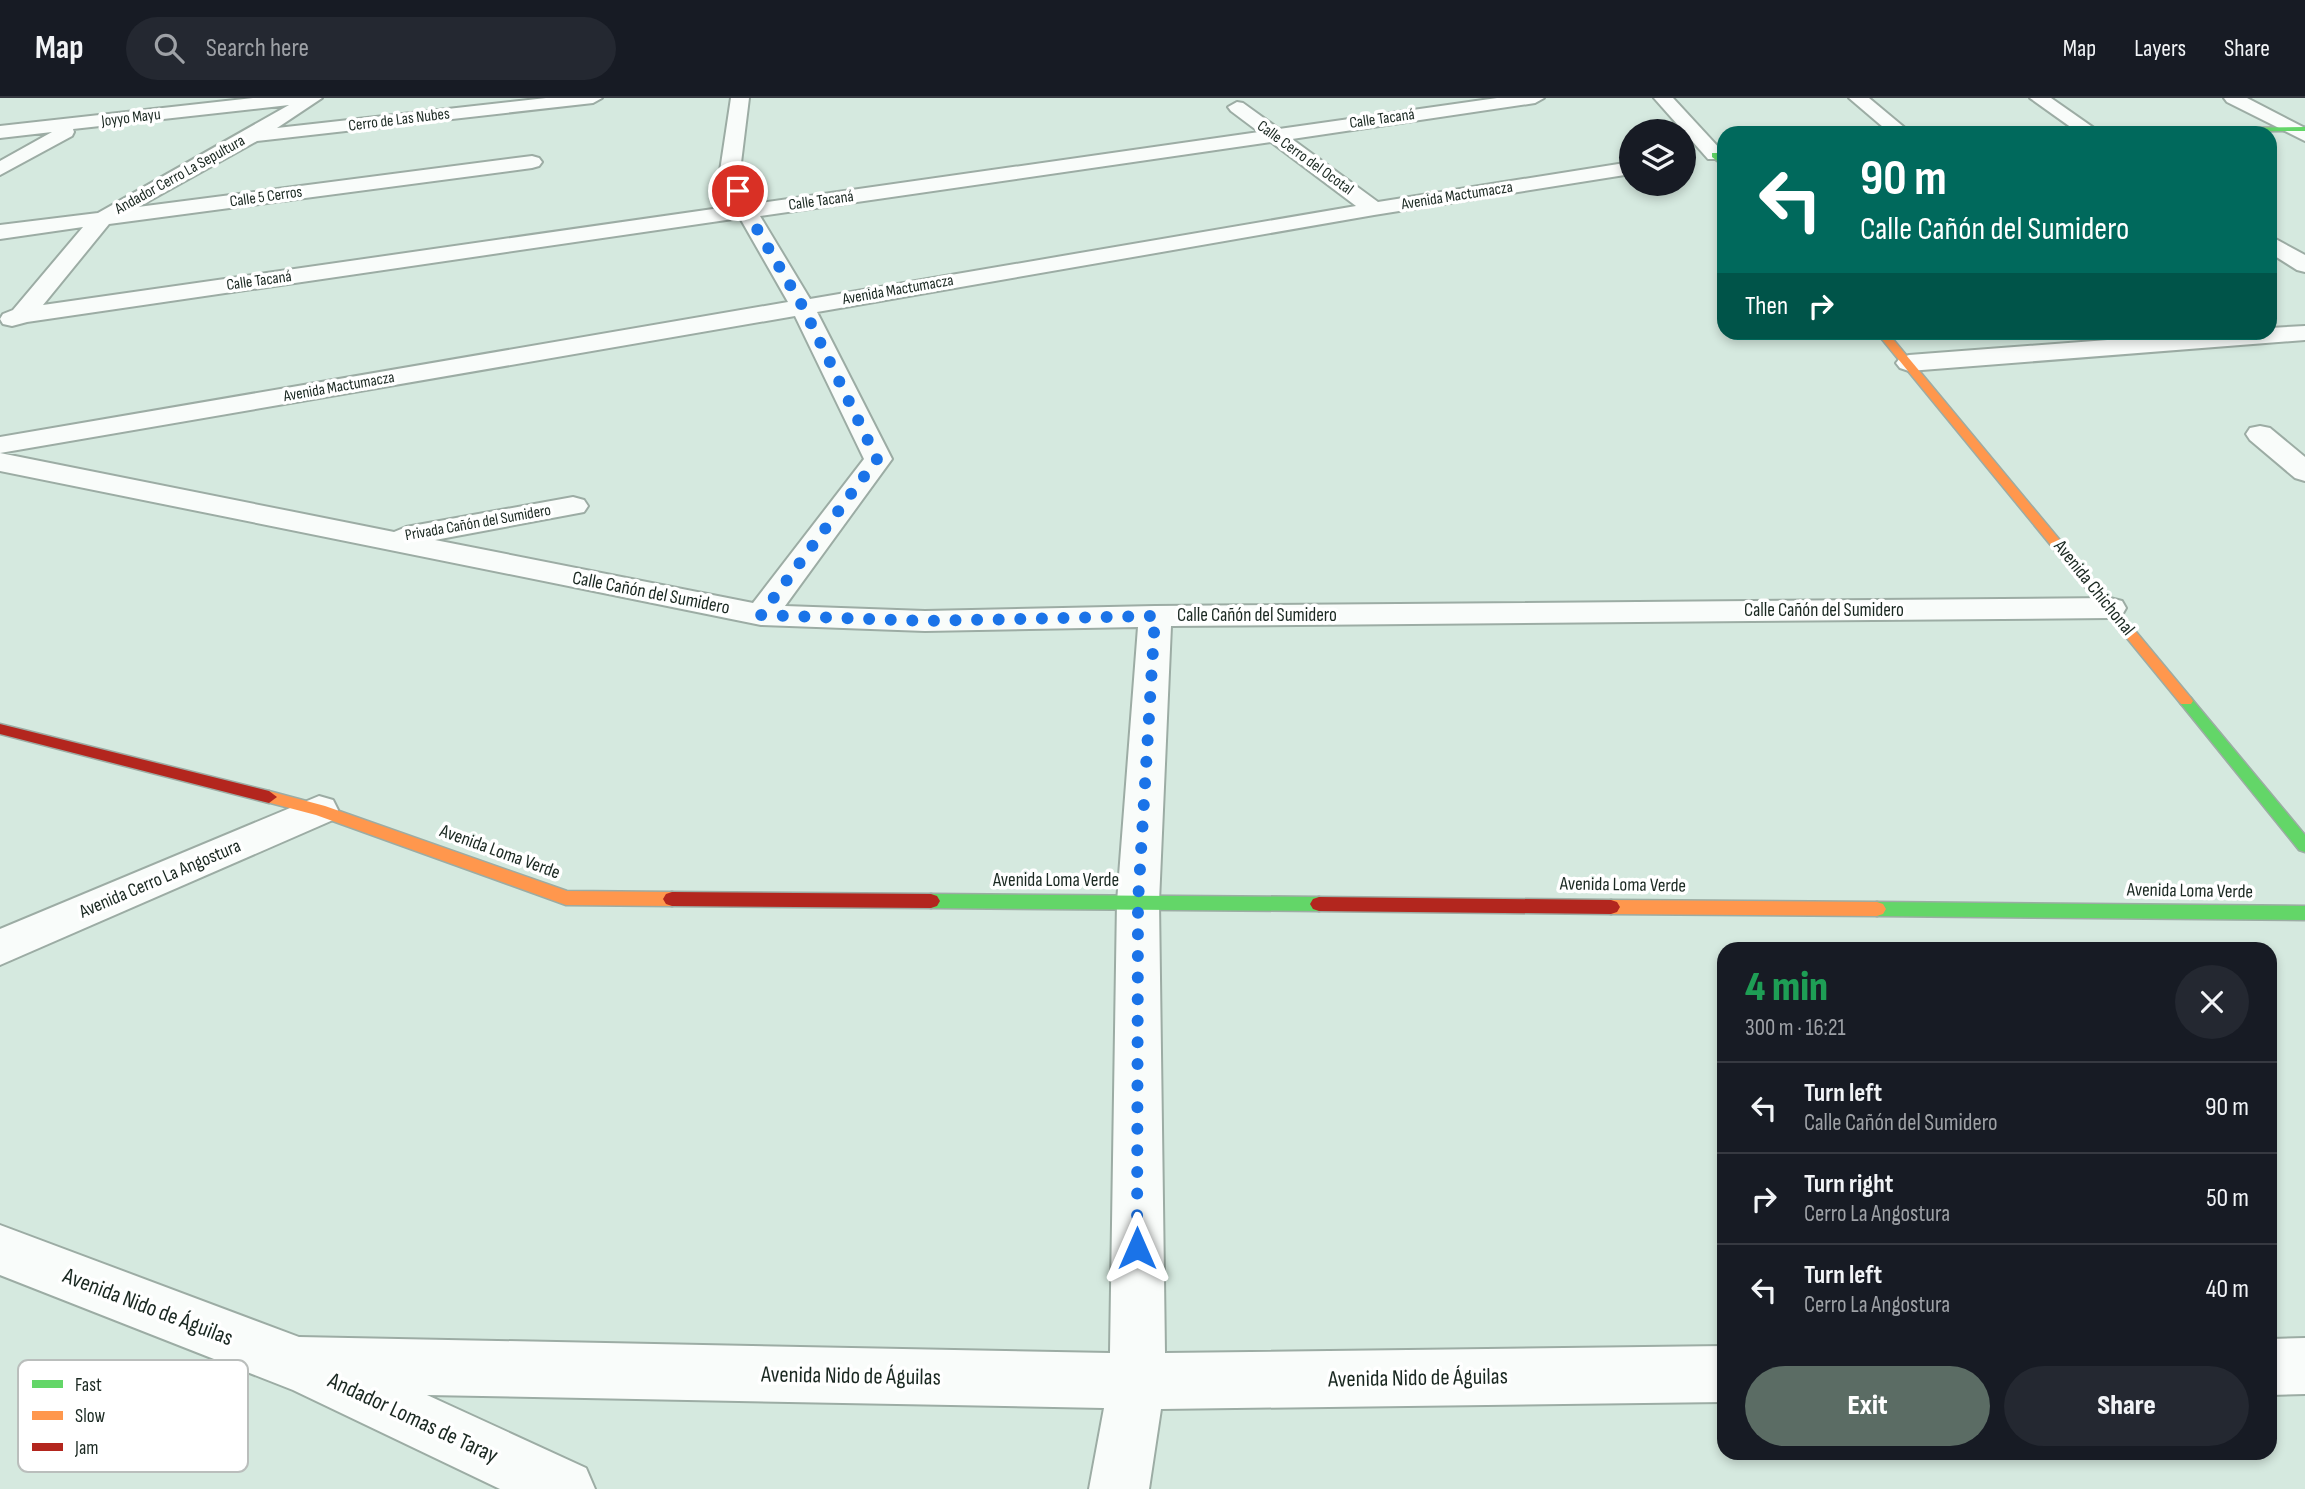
<!DOCTYPE html>
<meta charset="utf-8">
<style>
:root{--surface:#171b24;--page:#242831;--text:#f1f3f6;--muted:#9ea1a6;--line:#363941;--accent:#5b6c64}
body{margin:0;font-family:"Sofia Sans Condensed",sans-serif;background:var(--page);color:var(--text);height:100vh;display:flex;flex-direction:column;font-size:26px;white-space:nowrap}
*{box-sizing:border-box;margin:0}
p{font-size:23px;color:var(--muted)}
.icon{flex:none;width:38px;height:38px;fill:none;stroke:currentColor;stroke-width:2;stroke-linecap:round;stroke-linejoin:round}
.map{position:relative;flex:1;overflow:hidden}
.drawer{position:absolute;left:1717px;top:844px;width:560px;height:518px;display:flex;flex-direction:column;background:var(--surface);border-radius:21px;box-shadow:0 4px 10px #0003}
.drawer>*{flex:none}
.top-card{position:absolute;left:1717px;top:28px;width:560px;height:214px;border-radius:21px;box-shadow:0 4px 10px #0003;background:#00695c;color:#fff;overflow:hidden}
.controls{position:absolute;left:1619px;top:21px;display:grid;gap:14px}
.controls a{display:grid;place-items:center;width:77px;height:77px;border-radius:50%;background:var(--surface);box-shadow:0 4px 10px #0003;font-size:35px}
.pin{position:absolute;display:grid;place-items:center;width:60px;height:60px;color:#fff;margin:-30px;border:4px solid #fff;border-radius:50%;box-shadow:0 2px 7px #0007}
.me{position:absolute;width:77px;margin:-38px;rotate:0deg;stroke-linejoin:round;filter:drop-shadow(0 0 5px #0008)}
.turn{display:flex;align-items:center;gap:24px;height:147px;padding:0 28px;font-size:32px}
.turn .icon{width:91px;height:91px;stroke-width:2.5}
.turn b{display:block;font-size:49px;line-height:60px}
.then{display:flex;align-items:center;height:66px;padding:0 28px;background:#0003;gap:14px;font-size:26px}
.round{display:grid;place-items:center;flex:none;width:74px;height:74px;border-radius:37px;background:var(--page)}
.headline{display:flex;align-items:center;justify-content:space-between;height:119px;padding:0 28px}
h1{font-size:42px;font-weight:800;line-height:52px;color:#1e9e55}
.button{display:flex;gap:14px;margin-top:auto;padding:14px 28px}
.button a{flex:1;height:80px;border-radius:42px;background:var(--accent);color:#fff;font-size:28px;font-weight:800;line-height:80px;text-align:center}
.button a+a{background:var(--page);color:var(--text)}
ul{padding:0;list-style:none}
li{display:flex;align-items:center;gap:21px;height:91px;padding:0 28px;border-top:2px solid var(--line)}
li div{flex:1}
li b{display:block;font-size:26px}
li em{font-style:normal}
header{display:flex;align-items:center;gap:42px;box-sizing:border-box;height:98px;padding:0 35px;background:var(--surface);border-bottom:2px solid var(--line)}
header strong{font-size:33px}
nav{display:flex;gap:38px;margin-inline-start:auto;font-size:24px}
.search{width:490px;height:63px;background:var(--page);display:flex;align-items:center;gap:18px;box-sizing:border-box;padding:0 24px;border-radius:38px;color:var(--muted);font-size:26px}
.map>svg:first-child{display:block}
.lines{fill:none;stroke-linecap:round;stroke-linejoin:round}
.street-casing{stroke:#9caca4;stroke-width:4}
.fast-casing{stroke:#9caca4;stroke-width:3}
.slow-casing{stroke:#9caca4;stroke-width:3}
.jam-casing{stroke:#9caca4;stroke-width:3}
.street{fill:#f9fcfa;fill-rule:evenodd}
.fast{fill:#63d668;fill-rule:evenodd}
.slow{fill:#ff974d;fill-rule:evenodd}
.jam{fill:#b3261e;fill-rule:evenodd}
.route{stroke:#1a73e8;stroke-width:12;stroke-dasharray:0 21.6}
.labels{text-anchor:middle;dominant-baseline:central;stroke-width:7;stroke-linejoin:round;paint-order:stroke}
.far-street-label{font-size:16px;fill:#1a2821;stroke:#fff}
.street-label{font-size:19px;fill:#1a2821;stroke:#fff}
.near-street-label{font-size:23px;fill:#1a2821;stroke:#fff}
.key{fill:#fff;stroke:#babebc;stroke-width:2}
.key-label{font-size:19px;fill:#1a2821}
</style>
<header>
<strong>Map</strong>
<div class="search"><svg class="icon" aria-label="search" viewBox="0 0 24 24"><circle cx="10" cy="10" r="6"/><path d="M15 15l6 6"/></svg>Search here</div>
<nav><a>Map</a><a>Layers</a><a>Share</a></nav>
</header>
<div class="map">
<svg width="2305" height="1391" viewBox="0 0 2305 1391">
<rect width="100%" height="100%" fill="#d5e9df"/>
<g class="lines">
<g class="street-casing">
<g id="street">
<path d="M253,0H322L277,30L546,0H602L593,5L257,43L138,109L532,58L539,60L542,64L539,68L532,70L109,126L43,207L734,108L720,73L731,0H749L740,73L754,106L1259,34L1231,13L1228,9L1237,4L1243,5L1279,31L1497,0H1544L1535,5L1292,41L1378,104L1631,64V76L1374,117L817,214L892,361L785,508L925,513L1155,508L2110,500L2122,503L2126,510L2122,517L2110,520L1171,528L1159,804L1165,1255L1724,1248V1304L1161,1311L1149,1391H1089L1104,1310L427,1297L586,1370L595,1391H500L293,1292L0,1177V1127L299,1239L1110,1255L1117,804L1138,529L925,533L761,527L0,373V339L788,204L740,120L27,224L12,228L3,226L0,221L3,216L13,212L83,129L0,141V127L98,115L289,7L73,31L74,34L72,38L0,77V63L52,34L0,40V28ZM1271,44L1356,108L810,201L760,118ZM795,218L864,361L753,505L435,442L584,414L588,408L584,402L573,399L406,429L394,434L0,355Z"/>
<polygon points="1654,0 1673,0 1722,53 1722,61 1708,61"/>
<polygon points="1849,0 1869,0 1911,35 1890,35"/>
<polygon points="2030,0 2051,0 2101,35 2079,35"/>
<polygon points="2224,0 2247,0 2305,30 2305,43 2227,4"/>
<polygon points="2270,138 2305,157 2305,174 2297,172 2270,155"/>
<polygon points="2305,228 2305,242 1909,273 1900,270 1896,265 1900,260 1909,257 2212,234 2270,234 2270,230"/>
<polygon points="2260,328 2270,330 2305,359 2305,383 2295,380 2250,342 2246,336 2250,330"/>
<polygon points="319,698 333,702 338,712 333,722 0,867 0,831"/>
<polygon points="2305,1240 2305,1296 2270,1297 2270,1241"/>
</g>
</g>
<g class="fast-casing">
<g id="fast">
<polygon points="2305,29 2305,33 1955,35 1959,33"/>
<polygon points="1712,55 1718,55 1724,61 1724,68 1712,59"/>
<polygon points="2186,598 2191,600 2305,737 2305,754 2299,752 2181,606 2179,603 2181,600"/>
<polygon points="931,796 1319,799 1325,801 1328,806 1325,811 1319,813 931,810 925,808 922,803 925,798"/>
<polygon points="1877,804 2305,808 2305,822 1877,818 1871,816 1868,811 1871,806"/>
</g>
</g>
<g class="slow-casing">
<g id="slow">
<polygon points="1876,234 1887,234 2191,600 2193,603 2191,606 2181,606"/>
<polygon points="269,693 325,708 567,793 672,794 678,796 681,801 678,806 672,808 566,807 316,717 263,703 261,699"/>
<polygon points="1611,802 1877,804 1883,806 1886,811 1883,816 1877,818 1611,816 1605,814 1602,809 1605,804"/>
</g>
</g>
<g class="jam-casing">
<g id="jam">
<polygon points="0,626 269,693 277,699 269,705 0,636"/>
<polygon points="672,794 931,796 937,798 940,803 937,808 931,810 672,808 666,806 663,801 666,796"/>
<polygon points="1319,799 1611,802 1617,804 1620,809 1617,814 1611,816 1319,813 1313,811 1310,806 1313,801"/>
</g>
</g>
<use href="#street" class="street"/>
<use href="#fast" class="fast"/>
<use href="#slow" class="slow"/>
<use href="#jam" class="jam"/>
</g>
<g class="lines">
<polyline class="route" points="738,93 747,114 803,209 877,361 761,517 925,523 1155,518 1138,804 1137,1150"/>
</g>
<g class="labels">
<g class="far-street-label">
<text transform="translate(131 20) rotate(-7)">Joyyo Mayu</text>
<text transform="translate(1382 21) rotate(-8)">Calle Tacaná</text>
<text transform="translate(399 22) rotate(-7)">Cerro de Las Nubes</text>
<text transform="translate(1305 60) rotate(36)">Calle Cerro del Ocotal</text>
<text transform="translate(180 77) rotate(-29)">Andador Cerro La Sepultura</text>
<text transform="translate(1457 98) rotate(-9)">Avenida Mactumacza</text>
<text transform="translate(266 99) rotate(-8)">Calle 5 Cerros</text>
<text transform="translate(821 103) rotate(-8)">Calle Tacaná</text>
<text transform="translate(259 183) rotate(-8)">Calle Tacaná</text>
<text transform="translate(898 192) rotate(-10)">Avenida Mactumacza</text>
<text transform="translate(339 289) rotate(-10)">Avenida Mactumacza</text>
<text transform="translate(478 425) rotate(-10)">Privada Cañón del Sumidero</text>
</g>
<g class="street-label">
<text transform="translate(2094 490) rotate(51)">Avenida Chichonal</text>
<text transform="translate(651 495) rotate(11)">Calle Cañón del Sumidero</text>
<text x="1824" y="512">Calle Cañón del Sumidero</text>
<text x="1257" y="517">Calle Cañón del Sumidero</text>
<text transform="translate(500 754) rotate(20)">Avenida Loma Verde</text>
<text transform="translate(160 781) rotate(-23)">Avenida Cerro La Angostura</text>
<text x="1056" y="782">Avenida Loma Verde</text>
<text transform="translate(1623 787) rotate(1)">Avenida Loma Verde</text>
<text transform="translate(2190 793) rotate(1)">Avenida Loma Verde</text>
</g>
<g class="near-street-label">
<text transform="translate(148 1209) rotate(21)">Avenida Nido de Águilas</text>
<text transform="translate(851 1278) rotate(1)">Avenida Nido de Águilas</text>
<text transform="translate(1418 1280) rotate(-1)">Avenida Nido de Águilas</text>
<text transform="translate(413 1320) rotate(25)">Andador Lomas de Taray</text>
</g>
</g>
<rect x="18" y="1262" width="230" height="112" rx="10" class="key"/>
<rect x="32" y="1282" width="31" height="8" fill="#63d668"/>
<rect x="32" y="1313" width="31" height="9" fill="#ff974d"/>
<rect x="32" y="1345" width="31" height="8" fill="#b3261e"/>
<g class="key-label">
<text x="75" y="1293">Fast</text>
<text x="75" y="1324">Slow</text>
<text x="75" y="1356">Jam</text>
</g>
</svg>
<div class="controls">
<a><svg class="icon" aria-label="layers" viewBox="0 0 24 24"><path d="M12 4l9 5-9 5-9-5zM3 14l9 5 9-5"/></svg></a>
</div>
<div class="pin" style="left:738px;top:93px;background:#d93025"><svg class="icon" aria-label="arrive" viewBox="0 0 24 24"><path d="M6 21V4h12l-3 4 3 4H6"/></svg></div>
<svg class="me" style="left:1137px;top:1150px" viewBox="-20 -20 40 40"><path d="M0-17L14 15 0 8-14 15z" fill="#1a73e8" stroke="#fff" stroke-width="4"/></svg>
<div class="top-card">
<div class="turn"><svg class="icon" aria-label="left" viewBox="0 0 24 24"><path d="M17 20v-9H6M10 6l-5 5 5 5"/></svg><div><b>90 m</b>Calle Cañón del Sumidero</div></div>
<div class="then">Then<svg class="icon" aria-label="right" viewBox="0 0 24 24"><path d="M7 20v-9h11M14 6l5 5-5 5"/></svg></div>
</div>
<section class="drawer">
<div class="headline"><div><h1>4 min</h1><p>300 m · 16:21</p></div><a class="round"><svg class="icon" aria-label="close" viewBox="0 0 24 24"><path d="M6 6l12 12M18 6L6 18"/></svg></a></div>
<ul>
<li><svg class="icon" aria-label="left" viewBox="0 0 24 24"><path d="M17 20v-9H6M10 6l-5 5 5 5"/></svg><div><b>Turn left</b><p>Calle Cañón del Sumidero</p></div><em>90 m</em></li>
<li><svg class="icon" aria-label="right" viewBox="0 0 24 24"><path d="M7 20v-9h11M14 6l5 5-5 5"/></svg><div><b>Turn right</b><p>Cerro La Angostura</p></div><em>50 m</em></li>
<li><svg class="icon" aria-label="left" viewBox="0 0 24 24"><path d="M17 20v-9H6M10 6l-5 5 5 5"/></svg><div><b>Turn left</b><p>Cerro La Angostura</p></div><em>40 m</em></li>
</ul>
<div class="button"><a>Exit</a><a>Share</a></div>
</section>
</div>
